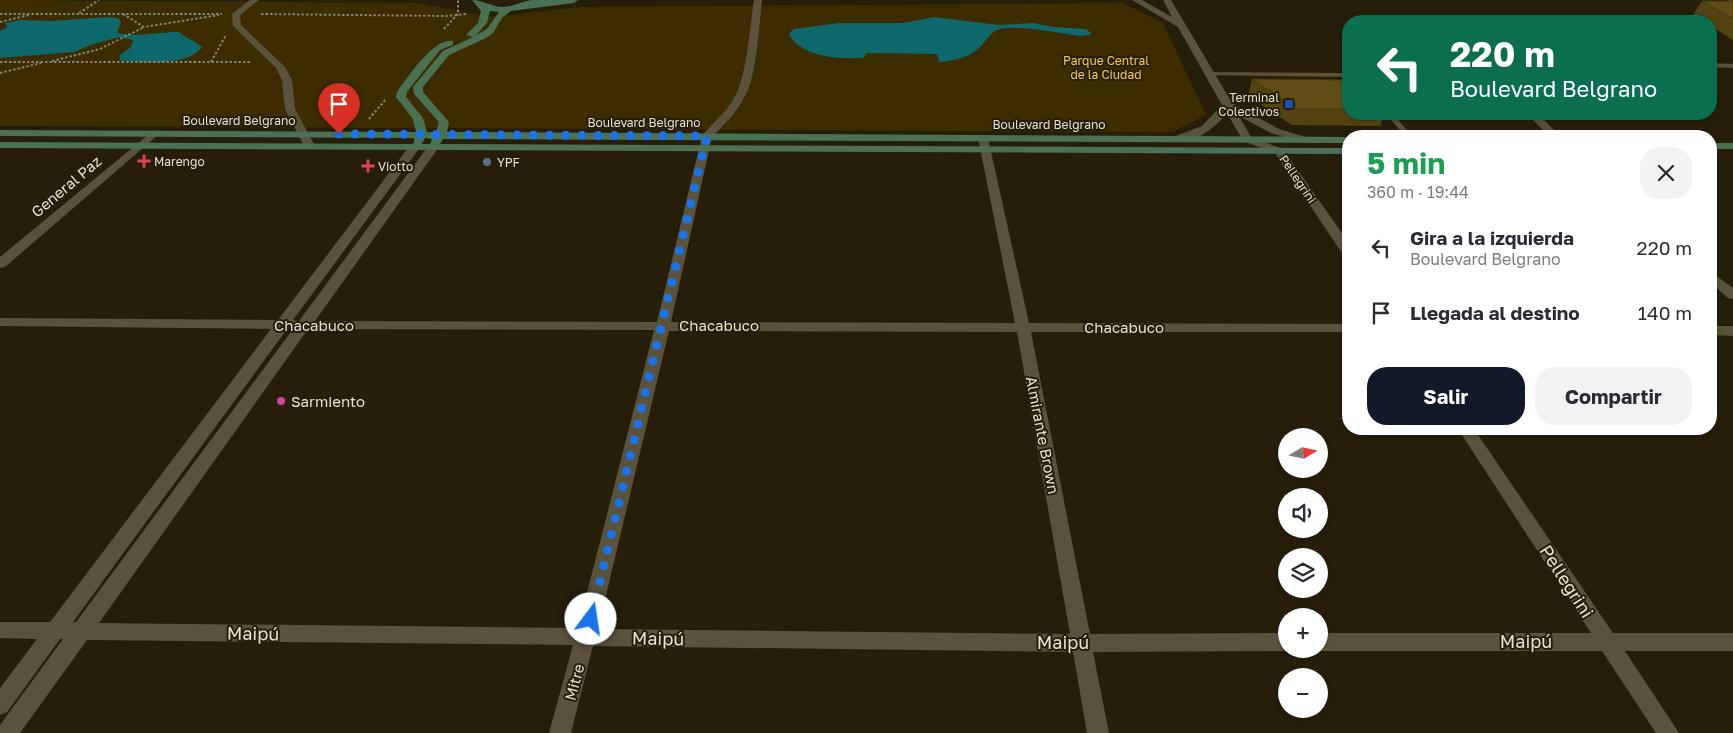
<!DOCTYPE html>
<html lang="es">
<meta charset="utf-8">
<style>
:root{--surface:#fff;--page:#f2f2f3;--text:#2b2b33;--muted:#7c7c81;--accent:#111827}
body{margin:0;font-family:"Golos Text",sans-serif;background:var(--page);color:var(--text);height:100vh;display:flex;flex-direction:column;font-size:19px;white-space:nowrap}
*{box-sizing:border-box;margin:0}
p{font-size:16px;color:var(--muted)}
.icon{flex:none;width:28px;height:28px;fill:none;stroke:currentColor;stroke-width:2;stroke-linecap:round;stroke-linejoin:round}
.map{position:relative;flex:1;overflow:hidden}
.details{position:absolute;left:1342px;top:130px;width:375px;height:305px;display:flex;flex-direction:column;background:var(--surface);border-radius:20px;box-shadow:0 1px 4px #0004}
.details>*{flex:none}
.top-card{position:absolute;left:1342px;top:15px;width:375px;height:105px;border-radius:20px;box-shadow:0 1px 4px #0004;background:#0b6e4f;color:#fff;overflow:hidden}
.needle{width:32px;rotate:80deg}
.tools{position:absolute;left:1278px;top:428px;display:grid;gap:10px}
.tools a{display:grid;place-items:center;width:50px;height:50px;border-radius:50%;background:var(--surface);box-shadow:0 1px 4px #0004;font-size:25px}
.pin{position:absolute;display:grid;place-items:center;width:42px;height:42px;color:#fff;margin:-51px -21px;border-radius:50% 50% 50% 0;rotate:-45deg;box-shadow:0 0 5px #0007}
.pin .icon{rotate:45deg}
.me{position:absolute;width:55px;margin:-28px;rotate:14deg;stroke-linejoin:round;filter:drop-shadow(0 0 4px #0008)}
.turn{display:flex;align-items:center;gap:18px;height:105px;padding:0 25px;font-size:22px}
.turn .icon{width:65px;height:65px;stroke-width:2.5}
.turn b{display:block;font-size:35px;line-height:42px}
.round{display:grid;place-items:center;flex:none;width:52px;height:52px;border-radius:20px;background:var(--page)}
.summary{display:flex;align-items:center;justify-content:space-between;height:85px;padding:0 25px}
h1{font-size:30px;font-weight:700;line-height:38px;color:#1e9e55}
.action{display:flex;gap:10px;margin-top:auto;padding:10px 25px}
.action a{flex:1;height:58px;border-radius:20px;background:var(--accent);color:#fff;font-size:20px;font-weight:700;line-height:58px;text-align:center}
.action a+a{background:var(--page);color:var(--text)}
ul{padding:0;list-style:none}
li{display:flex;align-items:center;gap:15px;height:65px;padding:0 25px}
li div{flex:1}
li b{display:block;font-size:19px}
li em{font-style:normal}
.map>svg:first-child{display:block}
.green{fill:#3c2c00}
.water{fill:#0f686b}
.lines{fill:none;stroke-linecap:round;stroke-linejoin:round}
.path{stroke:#878170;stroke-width:2;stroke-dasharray:2.5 2;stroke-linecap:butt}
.lane{fill:#5a523b;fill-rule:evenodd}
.street{fill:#5a523b;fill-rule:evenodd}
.secondary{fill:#497152;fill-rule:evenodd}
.wall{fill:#534212}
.building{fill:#604d15;stroke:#43360f}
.route{stroke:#1a73e8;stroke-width:9;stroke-dasharray:0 16.2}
.transit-dot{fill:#1a4fb4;stroke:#261e09;stroke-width:2}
.health-dot{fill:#e0444e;stroke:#261e09;stroke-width:2}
.service-dot{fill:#5c6f8a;stroke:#261e09;stroke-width:2}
.hotel-dot{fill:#d1479c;stroke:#261e09;stroke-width:2}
.labels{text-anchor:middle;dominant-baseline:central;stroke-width:4;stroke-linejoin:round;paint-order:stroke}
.far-park-label{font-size:12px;fill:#fdce43;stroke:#261e09}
.far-poi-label{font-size:12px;fill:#e6e1d4;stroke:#261e09;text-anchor:start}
.far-street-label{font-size:12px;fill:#e6e1d4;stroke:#261e09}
.street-label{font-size:15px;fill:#e6e1d4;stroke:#261e09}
.poi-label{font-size:15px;fill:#e6e1d4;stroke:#261e09;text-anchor:start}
.near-street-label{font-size:18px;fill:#e6e1d4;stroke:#261e09}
</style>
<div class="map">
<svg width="1733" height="733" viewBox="0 0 1733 733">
<rect width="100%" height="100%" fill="#261e09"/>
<polygon class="green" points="0,0 418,3 491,17 579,7 1123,3 1163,23 1206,115 1172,132 0,126"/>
<g class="water">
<path d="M108,17L118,18L121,22L117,33C140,37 157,32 179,32C186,39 194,40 202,47C187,67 144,62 121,61L119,56L131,47L133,40L120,37L93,44L74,52L0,58V31L7,27L5,23L21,20L51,21Z"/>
<path d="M934,17L999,25L1034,23L1053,27L1086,29L1091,33L1089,35L1081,36C1061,34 1014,23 997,30C989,33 985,44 978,49C969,57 951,62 939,62L937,54L867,53L863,58C839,59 802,58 789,34L794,29L839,23H903Z"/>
</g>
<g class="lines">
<g class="path">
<polyline points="79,13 99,0"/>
<polyline points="0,14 222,14"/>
<polyline points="123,14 144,27 219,15"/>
<polyline points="261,14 446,16 467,14"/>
<polyline points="0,22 29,15"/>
<polyline points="444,29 458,14 458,0"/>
<polyline points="52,61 100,49 144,27"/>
<polyline points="0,62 252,62"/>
<polyline points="211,62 226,35"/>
<polyline points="0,73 41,63"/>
<polyline points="369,119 386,99"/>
</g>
<g class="lane">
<polygon points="1711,63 1733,64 1733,68 1711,67"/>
<polygon points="1210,72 1349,73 1349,77 1208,75 1207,74"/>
<polygon points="1386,114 1393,114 1412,136 1405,136"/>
</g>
<g class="street">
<polygon points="250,0 259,0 240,15 241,25 285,67 292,80 295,109 315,146 313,148 305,148 285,109 282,80 276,68 233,26 232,14"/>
<path d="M754,0H762C759,26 757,77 744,98C736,113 724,125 712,137L671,322L1015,323L978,138L983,135L988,138L1029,323L1349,324V332H1031L1090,634L1286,633V649H1291L1286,651L1093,652L1109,733H1087L1073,652L593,646L571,733H549L573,645L87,640L20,733H0V725L63,639H60L7,712L0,715V688L37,639L0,638V622H50L271,329L0,326V318L278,320L411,144L415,143L421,146L293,320L299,321L429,145L433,144L439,147L315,321L657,322L702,136C712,123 726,113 734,98C747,76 750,26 754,0ZM287,329H293L76,622H73ZM308,329L654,330L578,628L99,623ZM669,331L1017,332L1070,634L598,629Z"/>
<path d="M1132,0H1142L1172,17L1163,0H1171L1232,103L1279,129L1306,137L1307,139L1302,142L1271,133L1239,116L1251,137L1283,149L1349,243V257L1344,256L1275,153L1243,141L1227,113C1216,127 1193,146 1173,141V137L1202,126L1222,105L1178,27Z"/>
<polygon points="1727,0 1733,0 1733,4"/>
<polygon points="1527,114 1538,114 1560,136 1549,136"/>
<polygon points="154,130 158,131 158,135 5,267 0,268 0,257"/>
<polygon points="1711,272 1733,288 1733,299 1728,298 1711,283"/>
<polygon points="1711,326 1733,326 1733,336 1711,335"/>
<polygon points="1458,429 1474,429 1613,633 1733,633 1733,651 1625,651 1679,733 1656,733 1602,651 1319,651 1314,649 1319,649 1319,633 1591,633"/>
</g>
<g class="secondary">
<path d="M472,0C482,0 490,6 502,7C513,7 522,1 532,0C545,0 563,0 578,0L574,3L511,11L502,18L493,33L486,38L449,55L423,87V92L449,122L447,132L1349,137V143L443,139L440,144L1349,148V154L0,148V142L414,144V138L0,136V130L416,132L413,119L396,97L397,92C408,77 433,38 453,41V45L440,50L407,92L406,97L423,118L427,132H436L439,122L414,94L413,87L443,51L473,37L466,35L478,23L481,11ZM490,11L499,12L487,29L475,36L487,23ZM425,138L432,139L430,144H422Z"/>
<rect x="1711" y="143" width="22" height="6"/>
</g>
</g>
<g class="wall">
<polygon points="1702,1 1733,1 1733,40 1711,26 1711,21 1703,21 1693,15"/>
<polygon points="1252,79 1349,80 1349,114 1385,114 1380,126 1292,125 1248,96"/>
</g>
<g class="building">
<polygon points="1702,1 1733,1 1733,19"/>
<polygon points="1252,79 1349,80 1349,109 1297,109"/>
</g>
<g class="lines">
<polyline class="route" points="339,134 707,136 591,619"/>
</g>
<rect class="transit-dot" x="1284" y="99" width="10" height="10" rx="2.5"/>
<g class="health-dot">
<path d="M141.5 153.5h5v5h5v5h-5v5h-5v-5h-5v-5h5z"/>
<path d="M365.5 158.5h5v5h5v5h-5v5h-5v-5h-5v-5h5z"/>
</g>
<circle class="service-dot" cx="487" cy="162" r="5"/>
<circle class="hotel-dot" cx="281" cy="401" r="5"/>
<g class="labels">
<g class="far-park-label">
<text x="1106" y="60">Parque Central<tspan x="1106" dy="14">de la Ciudad</tspan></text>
</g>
<g class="far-poi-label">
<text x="1279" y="97" text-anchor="end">Terminal<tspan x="1279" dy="14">Colectivos</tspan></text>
<text x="154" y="161">Marengo</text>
<text x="497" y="162">YPF</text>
<text x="378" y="166">Viotto</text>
</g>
<g class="far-street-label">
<text x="239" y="120">Boulevard Belgrano</text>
<text x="644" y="122">Boulevard Belgrano</text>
<text x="1049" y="124">Boulevard Belgrano</text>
<text transform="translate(1298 179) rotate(56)">Pellegrini</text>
</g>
<g class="street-label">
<text transform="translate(66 186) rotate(-40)">General Paz</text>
<text x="314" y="325">Chacabuco</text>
<text x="719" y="325">Chacabuco</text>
<text x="1124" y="327">Chacabuco</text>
<text transform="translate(1043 435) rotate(79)">Almirante Brown</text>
<text transform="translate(574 682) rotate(-75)">Mitre</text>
</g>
<g class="poi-label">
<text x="291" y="401">Sarmiento</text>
</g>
<g class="near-street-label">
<text transform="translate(1567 581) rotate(57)">Pellegrini</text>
<text transform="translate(253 633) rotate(1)">Maipú</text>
<text transform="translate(658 638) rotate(1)">Maipú</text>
<text x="1526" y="641">Maipú</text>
<text x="1063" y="642">Maipú</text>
</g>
</g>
</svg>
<div class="tools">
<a><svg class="needle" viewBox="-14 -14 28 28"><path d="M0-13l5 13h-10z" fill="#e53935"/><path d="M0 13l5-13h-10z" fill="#7c7c81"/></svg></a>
<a><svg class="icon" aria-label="sound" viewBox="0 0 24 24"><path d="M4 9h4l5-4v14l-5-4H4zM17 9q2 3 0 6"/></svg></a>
<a><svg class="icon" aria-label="layers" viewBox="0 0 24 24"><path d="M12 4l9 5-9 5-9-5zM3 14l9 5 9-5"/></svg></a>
<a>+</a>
<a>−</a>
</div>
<div class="pin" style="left:339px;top:134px;background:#d93025"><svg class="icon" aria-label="arrive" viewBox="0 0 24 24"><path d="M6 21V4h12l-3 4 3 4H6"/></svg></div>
<svg class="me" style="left:591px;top:619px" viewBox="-20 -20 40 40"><circle r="19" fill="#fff"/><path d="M0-13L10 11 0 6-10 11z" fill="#1a73e8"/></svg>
<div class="top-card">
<div class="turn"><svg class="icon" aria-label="left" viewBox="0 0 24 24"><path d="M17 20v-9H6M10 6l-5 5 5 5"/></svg><div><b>220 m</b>Boulevard Belgrano</div></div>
</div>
<section class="details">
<div class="summary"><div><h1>5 min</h1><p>360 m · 19:44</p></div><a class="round"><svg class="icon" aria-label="close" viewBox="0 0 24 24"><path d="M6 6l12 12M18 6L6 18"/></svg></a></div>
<ul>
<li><svg class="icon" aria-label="left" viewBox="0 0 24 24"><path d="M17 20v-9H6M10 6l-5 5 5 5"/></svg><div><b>Gira a la izquierda</b><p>Boulevard Belgrano</p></div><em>220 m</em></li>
<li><svg class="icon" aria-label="arrive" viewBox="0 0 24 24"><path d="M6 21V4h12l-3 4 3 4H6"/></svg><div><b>Llegada al destino</b></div><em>140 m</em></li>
</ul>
<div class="action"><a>Salir</a><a>Compartir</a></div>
</section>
</div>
